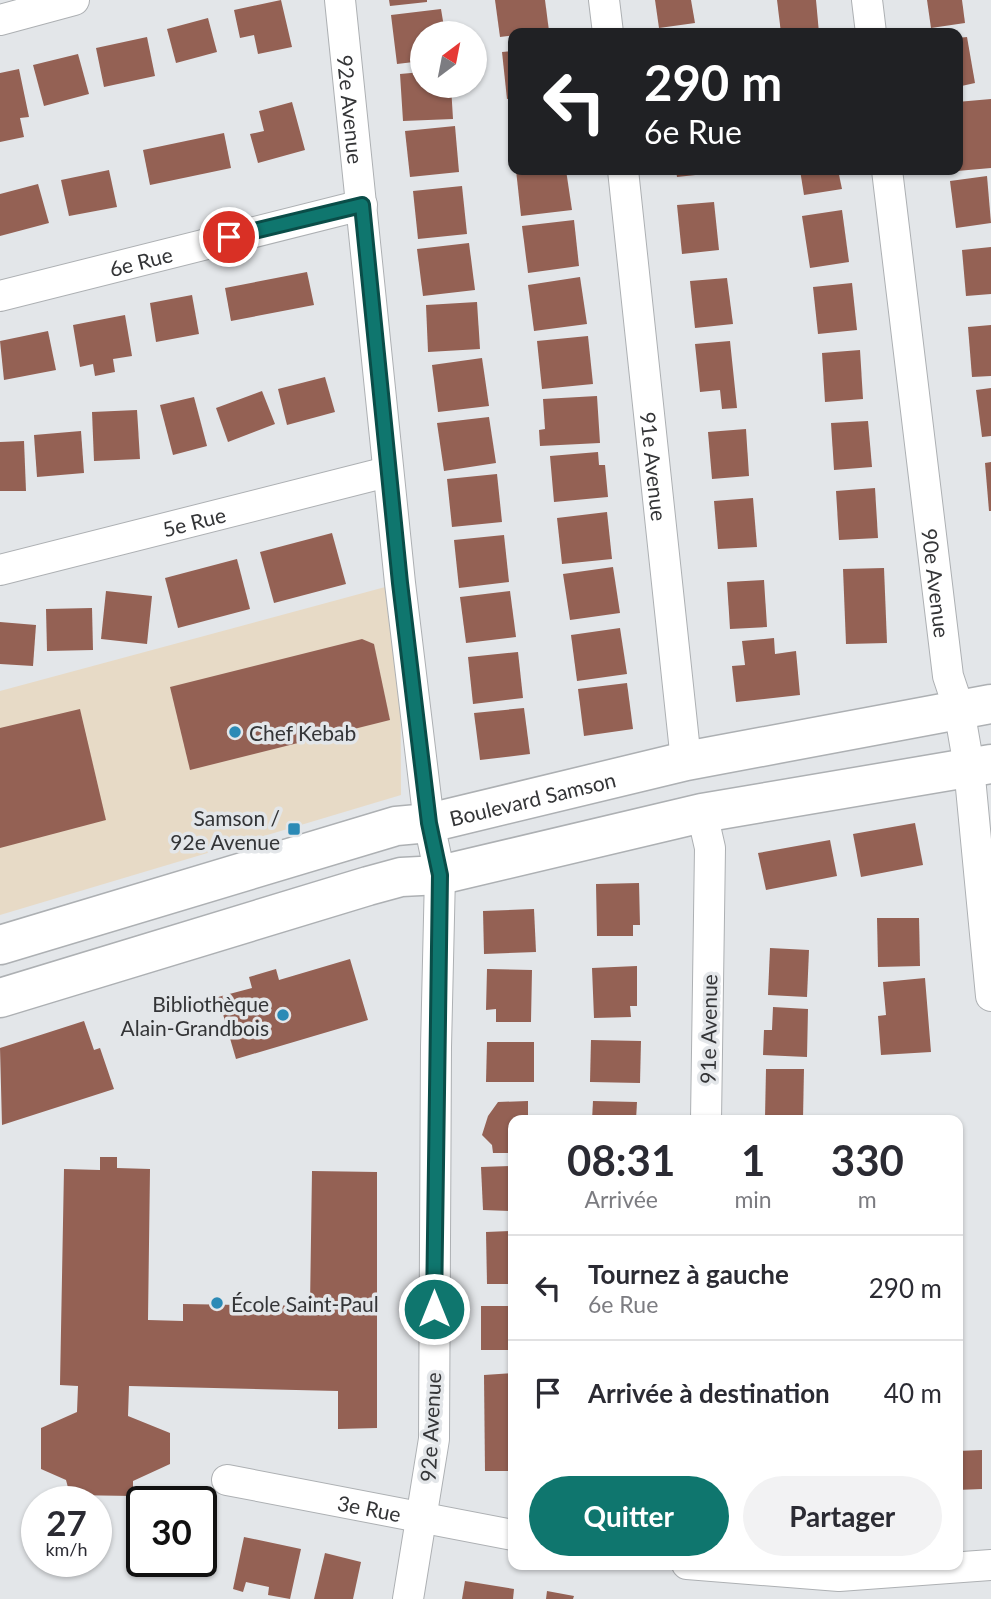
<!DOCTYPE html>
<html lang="fr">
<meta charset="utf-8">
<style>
:root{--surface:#fff;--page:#f2f2f3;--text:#2b2b33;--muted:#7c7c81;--line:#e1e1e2;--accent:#0f766e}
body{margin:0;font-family:Lato,sans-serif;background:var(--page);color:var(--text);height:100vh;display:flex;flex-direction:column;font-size:26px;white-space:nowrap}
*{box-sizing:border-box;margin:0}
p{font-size:23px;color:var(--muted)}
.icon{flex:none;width:38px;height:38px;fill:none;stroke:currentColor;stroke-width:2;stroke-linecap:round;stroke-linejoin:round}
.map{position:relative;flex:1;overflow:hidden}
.details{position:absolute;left:508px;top:1115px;width:455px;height:455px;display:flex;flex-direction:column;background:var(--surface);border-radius:14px;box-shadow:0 2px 5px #0004}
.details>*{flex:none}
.guide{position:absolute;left:508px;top:28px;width:455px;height:147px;border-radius:14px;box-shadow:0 2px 5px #0004;background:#202124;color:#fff;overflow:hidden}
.needle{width:46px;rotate:32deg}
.fabs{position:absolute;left:410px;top:21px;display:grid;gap:14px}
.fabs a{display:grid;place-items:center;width:77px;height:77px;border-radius:50%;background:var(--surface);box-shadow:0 2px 5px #0004;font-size:35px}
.speed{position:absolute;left:21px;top:1486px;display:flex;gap:14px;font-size:35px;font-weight:700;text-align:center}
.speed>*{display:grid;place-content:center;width:91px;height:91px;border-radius:50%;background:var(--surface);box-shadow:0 2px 5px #0004;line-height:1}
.speed small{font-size:18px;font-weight:400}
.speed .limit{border:4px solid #111;border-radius:10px;background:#fff;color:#111}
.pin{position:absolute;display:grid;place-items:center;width:60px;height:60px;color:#fff;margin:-30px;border:4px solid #fff;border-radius:50%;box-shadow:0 2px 7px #0007}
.me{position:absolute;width:77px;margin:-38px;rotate:0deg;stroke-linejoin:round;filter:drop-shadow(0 0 5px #0008)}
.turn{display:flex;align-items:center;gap:24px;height:147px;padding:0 21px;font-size:32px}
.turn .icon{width:91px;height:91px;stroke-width:2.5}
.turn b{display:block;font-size:49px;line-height:60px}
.eta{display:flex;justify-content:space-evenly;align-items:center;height:119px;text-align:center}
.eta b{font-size:42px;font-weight:700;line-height:49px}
.cta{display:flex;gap:14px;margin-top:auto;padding:14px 21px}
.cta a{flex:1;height:80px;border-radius:42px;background:var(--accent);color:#fff;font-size:28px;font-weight:700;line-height:80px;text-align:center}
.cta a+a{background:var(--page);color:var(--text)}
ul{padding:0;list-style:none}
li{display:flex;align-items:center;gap:21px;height:105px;padding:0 21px;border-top:2px solid var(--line)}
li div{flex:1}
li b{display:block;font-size:26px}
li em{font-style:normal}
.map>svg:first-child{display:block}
.commercial{fill:#e7dac6}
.building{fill:#946154}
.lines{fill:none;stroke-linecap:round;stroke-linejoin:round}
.street-casing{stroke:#adb0b3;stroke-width:32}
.secondary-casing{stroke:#adb0b3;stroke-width:41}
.street{stroke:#fff;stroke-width:30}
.secondary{stroke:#fff;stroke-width:38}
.route-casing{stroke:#0a4d48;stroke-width:18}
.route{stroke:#0f766e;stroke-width:12}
.poi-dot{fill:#2b8ab6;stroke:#e3e6e9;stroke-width:2.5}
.labels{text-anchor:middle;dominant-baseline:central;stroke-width:7;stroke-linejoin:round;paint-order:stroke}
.street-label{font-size:21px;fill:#343537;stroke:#e3e6e9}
.poi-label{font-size:21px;fill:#343537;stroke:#e3e6e9;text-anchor:start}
</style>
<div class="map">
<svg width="991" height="1599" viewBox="0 0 991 1599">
<rect width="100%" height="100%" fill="#e3e6e9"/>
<polygon class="commercial" points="400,583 401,795 0,915 0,691"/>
<g class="building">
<polygon points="281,0 292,47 258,54 254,35 240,38 234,10"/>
<polygon points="389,0 427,0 427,2 390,6"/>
<polygon points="495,0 545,0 549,31 500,37"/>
<polygon points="655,0 691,0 695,23 659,28"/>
<polygon points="777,0 816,0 819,33 781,33"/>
<polygon points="927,0 962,0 965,23 931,28"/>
<polygon points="441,9 445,33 422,33 422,61 397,64 391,15"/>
<polygon points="208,18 217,52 176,63 167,29"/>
<polygon points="147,37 155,76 104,87 96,48"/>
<polygon points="967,37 975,83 957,87 957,38"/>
<polygon points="513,51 513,98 507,99 502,52"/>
<polygon points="78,54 89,94 44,106 33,65"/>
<polygon points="19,69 29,117 20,118 24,137 0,142 0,73"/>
<polygon points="422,72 422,86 451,86 453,119 403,121 400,74"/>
<polygon points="991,99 991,168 957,171 957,102"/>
<polygon points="292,102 305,150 258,163 250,134 264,131 259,111"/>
<polygon points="455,126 459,172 410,177 405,131"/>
<polygon points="224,133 231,168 150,185 143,150"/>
<polygon points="109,170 117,207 69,216 61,180"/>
<polygon points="516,170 566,170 572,210 521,216"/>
<polygon points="676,170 714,170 714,173 677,177"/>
<polygon points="800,170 838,170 842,189 804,195"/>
<polygon points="987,176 991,223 956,228 950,181"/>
<polygon points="38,184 49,223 0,236 0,194"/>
<polygon points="462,186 467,234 418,239 413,191"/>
<polygon points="714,202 719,250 682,254 677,205"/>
<polygon points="842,210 849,262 810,268 802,216"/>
<polygon points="574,220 579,266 528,273 522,226"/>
<polygon points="469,243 475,290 423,296 417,249"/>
<polygon points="991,247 991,294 966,296 962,250"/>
<polygon points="307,272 314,305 231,321 225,288"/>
<polygon points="580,277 587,324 534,331 528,285"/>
<polygon points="727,278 733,324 695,328 690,281"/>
<polygon points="852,283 857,330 818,334 813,287"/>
<polygon points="192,295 199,334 156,342 150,303"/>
<polygon points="477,302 480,349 428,352 426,305"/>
<polygon points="125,315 132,356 113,359 115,372 95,376 93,364 80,367 73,325"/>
<polygon points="991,325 991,376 972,377 968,327"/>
<polygon points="48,331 56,370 4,380 0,341"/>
<polygon points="588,336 593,384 542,389 537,341"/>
<polygon points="730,341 737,408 722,409 720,390 700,392 695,344"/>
<polygon points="860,350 863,399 825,402 822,353"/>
<polygon points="482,358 489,406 438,412 432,365"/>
<polygon points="325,377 335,412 287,425 278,389"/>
<polygon points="991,388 991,436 982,437 976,390"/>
<polygon points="262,391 275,424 228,442 216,408"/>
<polygon points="597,396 600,443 540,446 539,430 545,429 543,399"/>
<polygon points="194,397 207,446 173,455 160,405"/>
<polygon points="137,410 140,459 94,461 92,412"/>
<polygon points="489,417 496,463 444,471 437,423"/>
<polygon points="868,421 872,467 834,470 831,423"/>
<polygon points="746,429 749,476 712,479 708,432"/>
<polygon points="81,431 84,473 37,477 34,435"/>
<polygon points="24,441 26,491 0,491 0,442"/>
<polygon points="598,452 599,465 605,465 608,497 554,502 550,456"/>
<polygon points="991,462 991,511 989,511 985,463"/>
<polygon points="497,474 502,522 452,527 447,479"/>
<polygon points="875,488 878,538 839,540 836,491"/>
<polygon points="753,498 757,547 718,549 714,501"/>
<polygon points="607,512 612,559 562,564 557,518"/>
<polygon points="332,533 346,584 274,603 260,552"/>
<polygon points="504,535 509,582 459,588 454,540"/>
<polygon points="237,559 250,609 178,628 165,578"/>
<polygon points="613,567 620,613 570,620 563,574"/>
<polygon points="884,568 887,643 846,644 843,569"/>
<polygon points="764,580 767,627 730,629 727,582"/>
<polygon points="106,591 152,596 147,644 101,639"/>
<polygon points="510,591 516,637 466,643 460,597"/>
<polygon points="92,608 93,650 47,651 46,609"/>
<polygon points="0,622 36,625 33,666 0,664"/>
<polygon points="620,628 627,674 577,681 571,635"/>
<polygon points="774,638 775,654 796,651 800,695 736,702 732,666 745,665 742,641"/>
<polygon points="362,639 374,644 390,720 190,770 170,687"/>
<polygon points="518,652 523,698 473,704 468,657"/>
<polygon points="627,683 633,729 584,736 578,689"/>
<polygon points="524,708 530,754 480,760 474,713"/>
<polygon points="80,709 106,820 0,848 0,728"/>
<polygon points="915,823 923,865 861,877 853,834"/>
<polygon points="830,840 837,876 766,890 758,853"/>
<polygon points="639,883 640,925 633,925 633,936 597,936 596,884"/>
<polygon points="534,909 536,952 484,954 483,911"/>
<polygon points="877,918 919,918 920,966 878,967"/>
<polygon points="770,948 809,950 807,997 768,995"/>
<polygon points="350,959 368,1020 236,1059 218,997 252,988 249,977 276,969 279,980"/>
<polygon points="637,966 637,1006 630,1006 631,1017 594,1018 592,968"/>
<polygon points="487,969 532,970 531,1022 496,1022 496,1009 486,1010"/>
<polygon points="925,978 931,1052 881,1055 878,1016 886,1015 883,982"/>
<polygon points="773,1007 808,1009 807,1057 763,1055 764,1030 772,1030"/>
<polygon points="84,1021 94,1050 100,1048 114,1089 2,1125 0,1048"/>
<polygon points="591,1040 641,1041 640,1083 590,1082"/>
<polygon points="487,1042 534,1042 534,1082 486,1082"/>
<polygon points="766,1069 804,1069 803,1118 765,1117"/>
<polygon points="528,1101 528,1120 513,1120 513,1153 493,1153 492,1145 482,1135 488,1116 498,1102"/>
<polygon points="593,1101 637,1102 636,1120 592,1120"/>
<polygon points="938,1115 939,1120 911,1120 911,1118"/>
<polygon points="100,1157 117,1157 117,1168 150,1169 148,1320 183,1321 183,1304 310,1306 312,1171 377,1172 377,1428 338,1429 338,1391 129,1386 128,1416 170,1433 170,1464 133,1481 133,1496 70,1495 66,1480 41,1469 41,1428 77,1412 78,1386 60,1385 64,1169 100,1170"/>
<polygon points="513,1166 513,1211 483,1210 481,1167"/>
<polygon points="513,1231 513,1284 487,1284 486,1232"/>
<rect x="481" y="1306" width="32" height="44"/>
<polygon points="513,1373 513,1471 485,1471 484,1375"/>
<polygon points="982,1450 982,1489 957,1490 957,1451"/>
<polygon points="244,1537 301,1549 290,1599 268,1595 269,1587 246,1582 243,1592 233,1589"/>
<polygon points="325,1553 361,1562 353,1599 314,1599"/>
<polygon points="465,1581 514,1589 513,1599 462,1599"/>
<polygon points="547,1591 574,1596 573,1599 546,1599"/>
</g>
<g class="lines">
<g class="street-casing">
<g id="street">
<path id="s1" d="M340,0L400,583L429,823L440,875L436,1047L434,1439L408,1599"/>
<polyline points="604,0 608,33"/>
<polyline points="867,0 871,33"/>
<polyline points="0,20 74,0"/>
<path id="s2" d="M623,170L686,761"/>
<path id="s3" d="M887,170L948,676L959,709L969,767L991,996"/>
<path id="s4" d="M0,296L362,205"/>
<path id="s5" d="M0,570L387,472"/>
<polyline points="702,813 710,848 706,1120"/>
<path id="s6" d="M227,1480L513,1535"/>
<polyline points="687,1564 839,1576 991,1565"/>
</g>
</g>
<g class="secondary-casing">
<g id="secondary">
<path id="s7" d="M0,945L396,826L429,823L686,761L991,704"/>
<polyline points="0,998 368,886 401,877 440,875 702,813 991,764"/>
</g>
</g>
<use href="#street" class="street"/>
<use href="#secondary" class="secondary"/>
</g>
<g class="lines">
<g class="route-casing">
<polyline id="route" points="229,237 362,205 400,583 429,823 440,875 434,1309"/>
</g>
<use href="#route" class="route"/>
</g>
<g class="poi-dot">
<circle cx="235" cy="732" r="7"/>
<rect x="287" y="822" width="14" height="14" rx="3.5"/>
<circle cx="283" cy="1015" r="7"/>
<circle cx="217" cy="1303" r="7"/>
</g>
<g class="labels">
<g class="street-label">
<text stroke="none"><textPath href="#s1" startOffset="110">92e Avenue</textPath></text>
<text stroke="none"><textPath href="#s4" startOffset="145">6e Rue</textPath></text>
<text stroke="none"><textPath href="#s2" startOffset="298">91e Avenue</textPath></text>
<text stroke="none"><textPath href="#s5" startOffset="200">5e Rue</textPath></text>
<text stroke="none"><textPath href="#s3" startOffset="416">90e Avenue</textPath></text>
<text stroke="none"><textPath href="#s7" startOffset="553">Boulevard Samson</textPath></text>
<text transform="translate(708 1029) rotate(-89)">91e Avenue</text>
<text transform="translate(430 1427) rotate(-87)">92e Avenue</text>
<text stroke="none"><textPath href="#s6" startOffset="145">3e Rue</textPath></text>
</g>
<g class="poi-label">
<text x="249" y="732">Chef Kebab</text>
<text x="280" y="817" text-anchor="end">Samson /<tspan x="280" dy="24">92e Avenue</tspan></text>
<text x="269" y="1003" text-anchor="end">Bibliothèque<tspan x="269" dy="24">Alain-Grandbois</tspan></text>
<text x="231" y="1303">École Saint-Paul</text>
</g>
</g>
</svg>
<div class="fabs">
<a><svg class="needle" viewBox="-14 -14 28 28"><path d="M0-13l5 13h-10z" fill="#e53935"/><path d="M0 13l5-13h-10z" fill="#7c7c81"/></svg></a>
</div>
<div class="speed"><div>27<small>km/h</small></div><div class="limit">30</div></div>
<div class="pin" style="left:229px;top:237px;background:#d93025"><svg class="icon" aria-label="arrive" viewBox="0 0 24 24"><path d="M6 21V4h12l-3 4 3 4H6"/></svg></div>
<svg class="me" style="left:434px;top:1309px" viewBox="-20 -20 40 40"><circle r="17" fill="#0f766e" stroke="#fff" stroke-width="3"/><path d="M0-11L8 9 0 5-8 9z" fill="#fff"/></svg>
<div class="guide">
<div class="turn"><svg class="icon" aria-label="left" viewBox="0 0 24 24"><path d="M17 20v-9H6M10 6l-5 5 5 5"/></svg><div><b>290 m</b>6e Rue</div></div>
</div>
<section class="details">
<div class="eta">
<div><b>08:31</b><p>Arrivée</p></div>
<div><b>1</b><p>min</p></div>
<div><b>330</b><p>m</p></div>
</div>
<ul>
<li><svg class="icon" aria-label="left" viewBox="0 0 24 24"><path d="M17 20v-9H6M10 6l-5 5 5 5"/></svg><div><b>Tournez à gauche</b><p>6e Rue</p></div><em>290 m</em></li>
<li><svg class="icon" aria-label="arrive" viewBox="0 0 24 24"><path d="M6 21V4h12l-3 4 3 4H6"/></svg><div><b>Arrivée à destination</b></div><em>40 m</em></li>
</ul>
<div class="cta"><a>Quitter</a><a>Partager</a></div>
</section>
</div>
